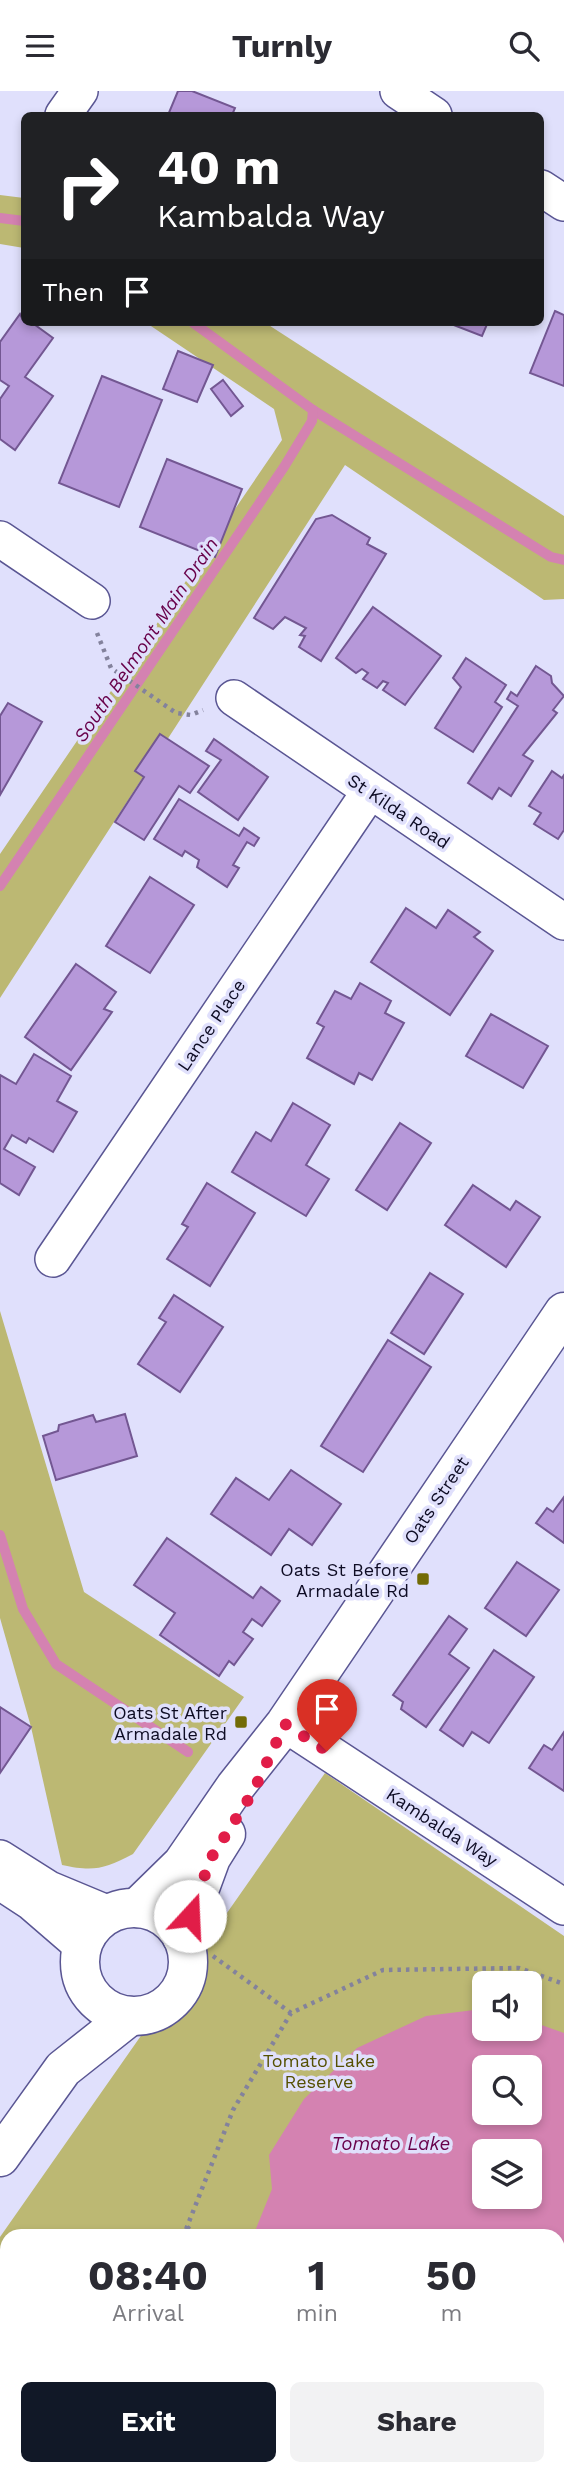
<!DOCTYPE html>
<style>
:root{--surface:#fff;--page:#f2f2f3;--text:#2b2b33;--muted:#7c7c81;--accent:#111827}
body{margin:0;font-family:"Work Sans",sans-serif;background:var(--page);color:var(--text);height:100vh;display:flex;flex-direction:column;font-size:26px;white-space:nowrap}
*{box-sizing:border-box;margin:0}
p{font-size:23px;color:var(--muted)}
.icon{flex:none;width:38px;height:38px;fill:none;stroke:currentColor;stroke-width:2;stroke-linecap:round;stroke-linejoin:round}
.map{position:relative;flex:1;overflow:hidden}
.details{position:absolute;left:0px;top:2138px;width:565px;height:247px;display:flex;flex-direction:column;background:var(--surface);border-radius:21px 21px 0 0;box-shadow:0 4px 10px #0003}
.details>*{flex:none}
.guide{position:absolute;left:21px;top:21px;width:523px;height:214px;border-radius:10px;box-shadow:0 4px 10px #0003;background:#202124;color:#fff;overflow:hidden}
.fabs{position:absolute;left:472px;top:1880px;display:grid;gap:14px}
.fabs a{display:grid;place-items:center;width:70px;height:70px;border-radius:10px;background:var(--surface);box-shadow:0 4px 10px #0003;font-size:35px}
.pin{position:absolute;display:grid;place-items:center;width:60px;height:60px;color:#fff;margin:-72px -30px;border-radius:50% 50% 50% 0;rotate:-45deg;box-shadow:0 0 7px #0007}
.pin .icon{rotate:45deg}
.me{position:absolute;width:77px;margin:-38px;rotate:20deg;stroke-linejoin:round;filter:drop-shadow(0 0 5px #0008)}
.turn{display:flex;align-items:center;gap:24px;height:147px;padding:0 21px;font-size:32px}
.turn .icon{width:91px;height:91px;stroke-width:2.5}
.turn b{display:block;font-size:49px;line-height:60px}
.then{display:flex;align-items:center;height:66px;padding:0 21px;background:#0003;gap:14px;font-size:26px}
.eta{display:flex;justify-content:space-evenly;align-items:center;height:119px;text-align:center}
.eta b{font-size:42px;font-weight:700;line-height:49px}
.action{display:flex;gap:14px;margin-top:auto;padding:14px 21px}
.action a{flex:1;height:80px;border-radius:10px;background:var(--accent);color:#fff;font-size:28px;font-weight:700;line-height:80px;text-align:center}
.action a+a{background:var(--page);color:var(--text)}
header{display:flex;justify-content:space-between;align-items:center;height:91px;padding:0 21px;background:var(--surface);font-size:32px;font-weight:700}
.map>svg:first-child{display:block}
.green{fill:#bcb873;fill-rule:evenodd}
.water{fill:#d482b1;fill-rule:evenodd}
.lines{fill:none;stroke-linecap:round;stroke-linejoin:round}
.stream{stroke:#d482b1;stroke-width:10}
.building{fill:#b698d9;stroke:#735792;stroke-width:2}
.minor-casing{stroke:#5a5693;stroke-width:38}
.tertiary-casing{stroke:#5a5693;stroke-width:41}
.path{stroke:#83829c;stroke-width:4.5;stroke-dasharray:3.5 5;stroke-linecap:butt}
.minor{stroke:#fff;stroke-width:35}
.tertiary{stroke:#fff;stroke-width:38}
.route{stroke:#e11d48;stroke-width:12;stroke-dasharray:0 21.6}
.poi-dot{fill:#726b06;stroke:#e0e0fc;stroke-width:2.5}
.labels{text-anchor:middle;dominant-baseline:central;stroke-width:7;stroke-linejoin:round;paint-order:stroke}
.street-label{font-size:18px;fill:#0e0c24;stroke:#e0e0fc}
.poi-label{font-size:18px;fill:#0e0c24;stroke:#e0e0fc;text-anchor:end}
.park-label{font-size:18px;fill:#555002;stroke:#e0e0fc}
.water-label{font-size:19px;font-style:italic;fill:#68004a;stroke:#e0e0fc}
</style>
<header><svg class="icon" aria-label="menu" viewBox="0 0 24 24"><path d="M4 6h16M4 12h16M4 18h16"/></svg>Turnly<svg class="icon" aria-label="search" viewBox="0 0 24 24"><circle cx="10" cy="10" r="6"/><path d="M15 15l6 6"/></svg></header>
<div class="map">
<svg width="564" height="2384" viewBox="0 0 564 2384">
<rect width="100%" height="100%" fill="#e0e0fc"/>
<g class="green">
<polygon points="0,104 24,107 24,157 0,153"/>
<polygon points="145,231 264,231 564,425 564,508 544,509 345,374 0,907 0,763 282,349 274,318"/>
<path d="M0,1220L84,1501L244,1606L133,1763C104,1778 94,1781 62,1774L31,1636L0,1527Z"/>
<path d="M325,1682L564,1845V2384H0V2146ZM485,1892H530V1937H485ZM485,1976H530V2021H485ZM485,2060H530V2105H485ZM7,2146H558V2378H7Z"/>
</g>
<path class="water" d="M474,1919L485,1921V1937H530V1930L564,1942V2384H176L177,2378H558V2146L253,2145L272,2098L269,2064L304,2008L357,1957L426,1925ZM485,1976H530V2021H485ZM485,2060H530V2105H485Z"/>
<g class="lines">
<g class="stream">
<polyline points="0,127 24,130"/>
<polyline points="192,231 313,319 551,466 564,469"/>
<polyline points="0,795 284,376 312,330 313,319"/>
<polyline points="0,1444 23,1518 56,1573 188,1661"/>
</g>
</g>
<g class="building">
<polygon points="178,0 192,0 235,17 232,24 168,24"/>
<polygon points="555,220 564,224 564,295 530,282"/>
<polygon points="20,223 24,231 31,231 53,247 25,286 53,305 15,359 0,348 0,308 9,295 0,289 0,251"/>
<polygon points="446,231 488,231 482,245"/>
<polygon points="178,260 213,274 197,311 163,298"/>
<polygon points="102,285 162,309 119,416 59,392"/>
<polygon points="223,289 243,315 231,325 211,298"/>
<polygon points="167,368 242,398 215,466 140,436"/>
<polygon points="332,424 370,447 367,453 386,463 321,570 299,556 305,545 300,544 306,537 285,526 273,538 254,527 316,428"/>
<polygon points="373,516 441,565 405,614 383,599 388,592 383,590 377,597 363,588 368,582 362,578 356,582 336,567"/>
<polygon points="466,567 506,594 495,611 502,616 473,661 435,637 461,596 453,587"/>
<polygon points="536,575 551,585 552,592 564,605 553,619 557,622 523,664 533,670 511,705 499,697 492,708 468,692 518,615 507,608 511,601 517,605"/>
<polygon points="8,612 42,631 0,704 0,625"/>
<polygon points="160,643 209,675 190,702 179,695 144,749 115,731 144,686 135,680"/>
<polygon points="214,648 268,686 238,729 198,701 221,669 206,660"/>
<polygon points="552,680 562,687 564,684 564,739 558,748 534,733 541,722 529,715"/>
<polygon points="179,708 239,745 244,737 259,747 254,755 247,751 233,774 239,777 227,796 197,776 199,769 185,760 182,765 154,748"/>
<polygon points="150,786 194,814 150,882 106,855"/>
<polygon points="406,817 436,837 448,819 480,841 474,846 493,860 450,924 371,871"/>
<polygon points="76,873 116,901 104,918 112,921 71,979 25,946"/>
<polygon points="360,892 391,910 385,922 404,932 372,989 359,982 354,993 307,967 324,936 317,932 335,900 351,908"/>
<polygon points="491,923 548,955 523,997 466,965"/>
<polygon points="34,963 71,985 57,1010 77,1021 53,1061 29,1047 26,1052 12,1044 4,1058 35,1076 19,1104 0,1092 0,984 16,993"/>
<polygon points="293,1012 330,1034 306,1074 329,1088 306,1125 232,1081 256,1041 271,1050"/>
<polygon points="400,1032 431,1052 387,1119 356,1099"/>
<polygon points="207,1092 255,1122 210,1195 167,1168 188,1136 182,1133"/>
<polygon points="473,1094 510,1119 516,1110 540,1126 506,1176 445,1134"/>
<polygon points="430,1182 463,1203 424,1263 391,1242"/>
<polygon points="174,1204 223,1236 180,1301 138,1273 166,1231 159,1227"/>
<polygon points="388,1249 431,1276 363,1381 321,1355"/>
<polygon points="125,1323 137,1365 56,1389 43,1345 58,1340 59,1334 93,1324 96,1331"/>
<polygon points="291,1379 341,1413 312,1454 289,1438 271,1464 211,1423 236,1387 269,1409"/>
<polygon points="564,1406 564,1452 536,1432 547,1417 553,1421"/>
<polygon points="167,1447 253,1507 261,1496 280,1510 262,1535 252,1528 243,1541 253,1548 234,1574 229,1570 219,1585 160,1544 175,1522 134,1494"/>
<polygon points="517,1471 559,1499 526,1545 485,1517"/>
<polygon points="449,1525 467,1538 449,1563 469,1577 426,1636 401,1618 403,1611 393,1604"/>
<polygon points="494,1559 534,1586 489,1652 472,1641 463,1655 440,1639"/>
<polygon points="0,1616 31,1636 0,1682"/>
<polygon points="564,1641 564,1700 529,1677 544,1654 552,1659"/>
</g>
<g class="lines">
<g class="minor-casing">
<g id="minor">
<polyline points="398,0 434,24"/>
<polyline points="63,24 80,0"/>
<polyline points="541,97 564,112"/>
<polyline points="0,448 92,510"/>
<polyline points="234,607 564,831"/>
<polyline points="53,1168 370,700"/>
<polyline points="285,1633 564,1816"/>
<polyline points="0,1767 49,1798 109,1823"/>
<polyline points="5,1794 31,1811 82,1855"/>
</g>
</g>
<g class="tertiary-casing">
<g id="tertiary">
<polyline points="137,1817 182,1773 235,1696 285,1633 564,1221"/>
<circle cx="134" cy="1871" r="54"/>
<polyline points="182,1846 211,1767 226,1743"/>
<polyline points="0,2066 63,1978 130,1925"/>
</g>
</g>
<g class="path">
<polyline points="97,542 111,577 176,622 191,624 203,619"/>
<polyline points="213,1865 291,1922"/>
<polyline points="187,2136 199,2146"/>
<polyline points="183,2146 233,2019 291,1922 383,1879 519,1877 564,1893"/>
<polyline points="137,2384 138,2378"/>
</g>
<use href="#minor" class="minor"/>
<use href="#tertiary" class="tertiary"/>
</g>
<g class="lines">
<polyline class="route" points="190,1825 211,1767 253,1701 285,1633 327,1660"/>
</g>
<g class="poi-dot">
<rect x="416" y="1481" width="14" height="14" rx="3.5"/>
<rect x="234" y="1624" width="14" height="14" rx="3.5"/>
</g>
<g class="labels">
<g class="street-label">
<text transform="translate(399 720) rotate(34)">St Kilda Road</text>
<text transform="translate(211 934) rotate(-56)">Lance Place</text>
<text transform="translate(436 1409) rotate(-56)">Oats Street</text>
<text transform="translate(442 1736) rotate(33)">Kambalda Way</text>
</g>
<g class="poi-label">
<text x="409" y="1478">Oats St Before<tspan x="409" dy="21">Armadale Rd</tspan></text>
<text x="227" y="1621">Oats St After<tspan x="227" dy="21">Armadale Rd</tspan></text>
</g>
<g class="park-label">
<text x="319" y="1969">Tomato Lake<tspan x="319" dy="21">Reserve</tspan></text>
</g>
<g class="water-label">
<text transform="translate(146 549) rotate(-56)">South Belmont Main Drain</text>
<text x="391" y="2052">Tomato Lake</text>
</g>
</g>
</svg>
<div class="fabs">
<a><svg class="icon" aria-label="sound" viewBox="0 0 24 24"><path d="M4 9h4l5-4v14l-5-4H4zM17 9q2 3 0 6"/></svg></a>
<a><svg class="icon" aria-label="search" viewBox="0 0 24 24"><circle cx="10" cy="10" r="6"/><path d="M15 15l6 6"/></svg></a>
<a><svg class="icon" aria-label="layers" viewBox="0 0 24 24"><path d="M12 4l9 5-9 5-9-5zM3 14l9 5 9-5"/></svg></a>
</div>
<div class="pin" style="left:327px;top:1660px;background:#d93025"><svg class="icon" aria-label="arrive" viewBox="0 0 24 24"><path d="M6 21V4h12l-3 4 3 4H6"/></svg></div>
<svg class="me" style="left:190px;top:1825px" viewBox="-20 -20 40 40"><circle r="19" fill="#fff"/><path d="M0-13L10 11 0 6-10 11z" fill="#e11d48"/></svg>
<div class="guide">
<div class="turn"><svg class="icon" aria-label="right" viewBox="0 0 24 24"><path d="M7 20v-9h11M14 6l5 5-5 5"/></svg><div><b>40 m</b>Kambalda Way</div></div>
<div class="then">Then<svg class="icon" aria-label="arrive" viewBox="0 0 24 24"><path d="M6 21V4h12l-3 4 3 4H6"/></svg></div>
</div>
<section class="details">
<div class="eta">
<div><b>08:40</b><p>Arrival</p></div>
<div><b>1</b><p>min</p></div>
<div><b>50</b><p>m</p></div>
</div>
<div class="action"><a>Exit</a><a>Share</a></div>
</section>
</div>
